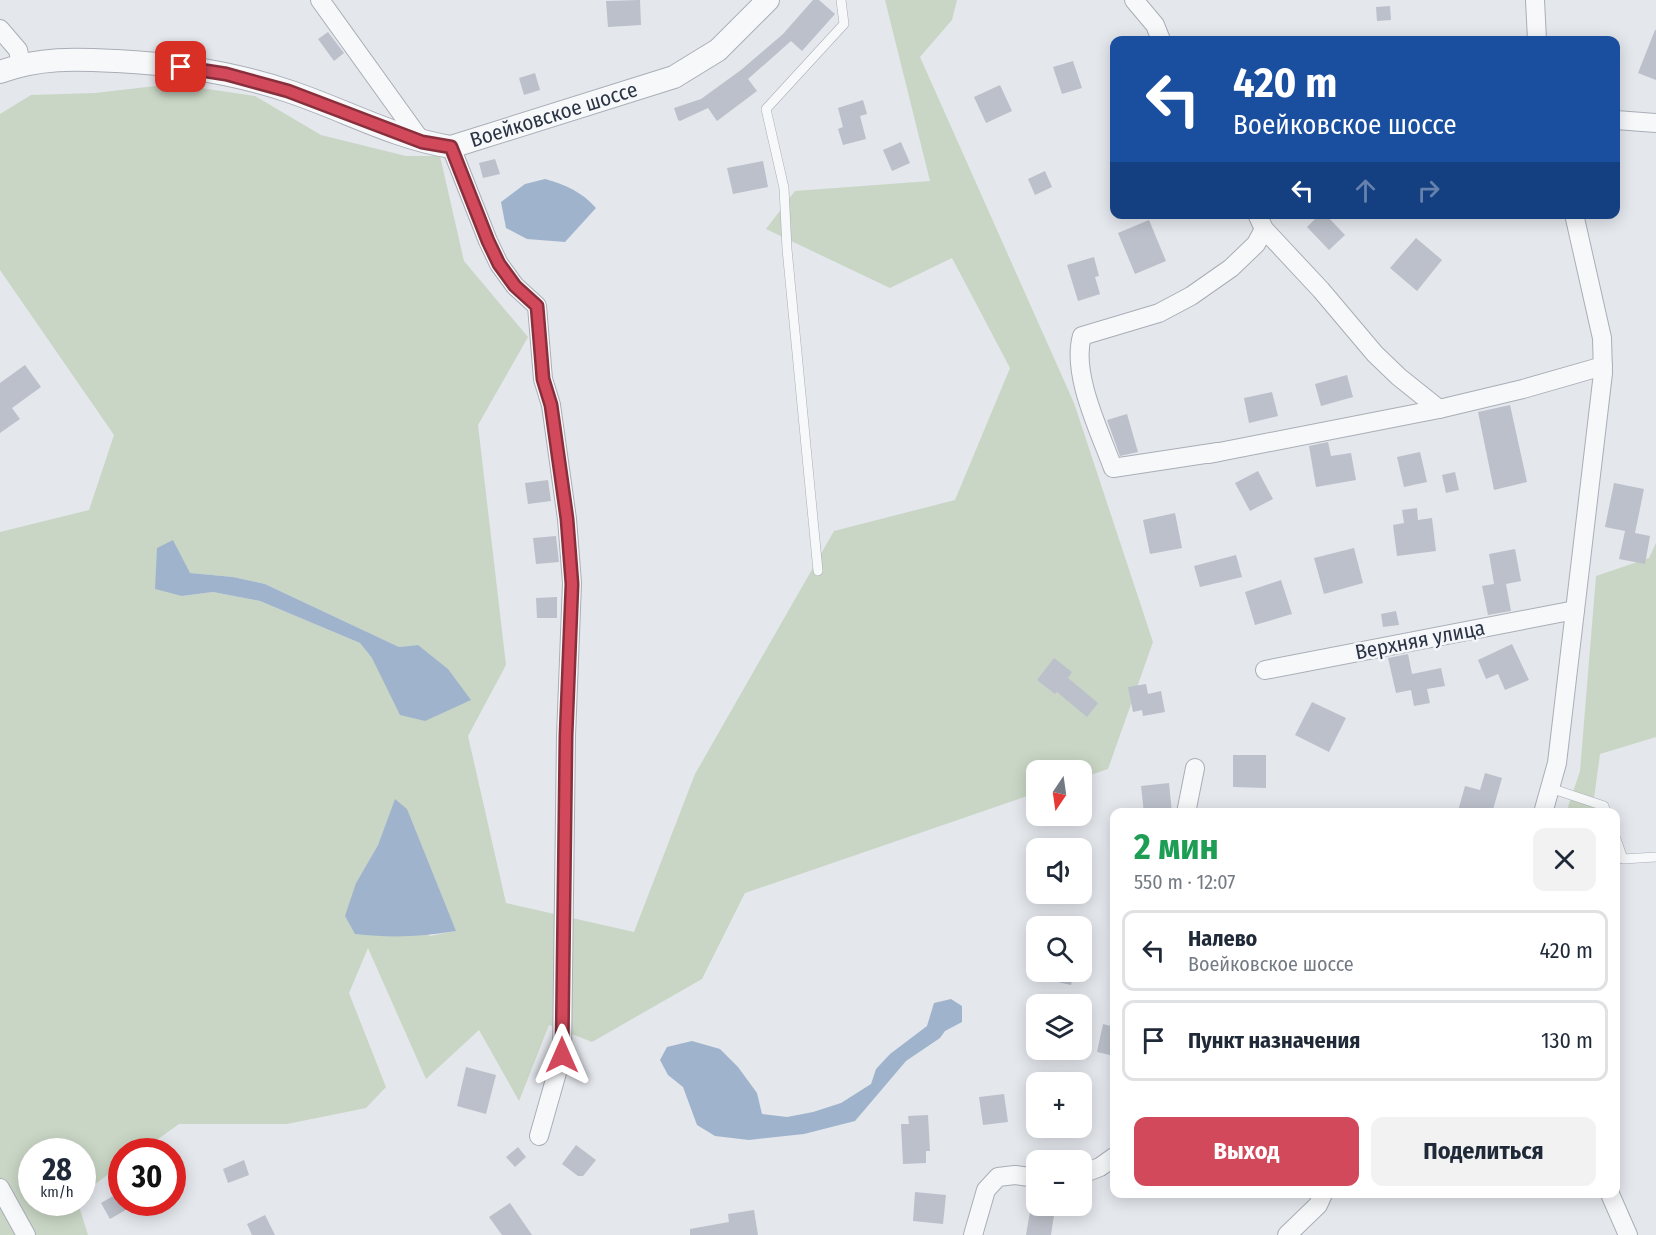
<!DOCTYPE html>
<html lang="ru">
<meta charset="utf-8">
<style>
:root{--surface:#fff;--page:#f2f2f3;--text:#1f2937;--muted:#747a83;--line:#e0e1e3;--accent:#d1495b}
body{margin:0;font-family:"Fira Sans Condensed",sans-serif;background:var(--page);color:var(--text);height:100vh;display:flex;flex-direction:column;font-size:22px;white-space:nowrap}
*{box-sizing:border-box;margin:0}
p{font-size:20px;color:var(--muted)}
.icon{flex:none;width:33px;height:33px;fill:none;stroke:currentColor;stroke-width:2;stroke-linecap:round;stroke-linejoin:round}
.map{position:relative;flex:1;overflow:hidden}
.sheet{position:absolute;left:1110px;top:808px;width:510px;height:390px;display:flex;flex-direction:column;background:var(--surface);border-radius:12px;box-shadow:0 3px 15px #0003}
.sheet>*{flex:none}
.guide{position:absolute;left:1110px;top:36px;width:510px;height:183px;border-radius:12px;box-shadow:0 3px 15px #0003;background:#1a4fa0;color:#fff;overflow:hidden}
.needle{width:39px;rotate:193deg}
.controls{position:absolute;left:1026px;top:760px;display:grid;gap:12px}
.controls a{display:grid;place-items:center;width:66px;height:66px;border-radius:12px;background:var(--surface);box-shadow:0 3px 15px #0003;font-size:30px}
.speed{position:absolute;left:18px;top:1138px;display:flex;gap:12px;font-size:30px;font-weight:700;text-align:center}
.speed>*{display:grid;place-content:center;width:78px;height:78px;border-radius:50%;background:var(--surface);box-shadow:0 3px 15px #0003;line-height:1}
.speed small{font-size:15px;font-weight:400}
.speed .limit{border:9px solid #d22;background:#fff;color:#111}
.pin{position:absolute;display:grid;place-items:center;width:51px;height:51px;color:#fff;margin:-26px;border-radius:12px;box-shadow:0 3px 9px #0006}
.me{position:absolute;width:66px;margin:-33px;rotate:0deg;stroke-linejoin:round;filter:drop-shadow(0 0 4px #0008)}
.turn{display:flex;align-items:center;gap:21px;height:126px;padding:0 24px;font-size:27px}
.turn .icon{width:78px;height:78px;stroke-width:2.5}
.turn b{display:block;font-size:42px;line-height:51px}
.lanes{display:flex;align-items:center;height:57px;padding:0 24px;background:#0003;justify-content:center;gap:30px;direction:ltr}
.lanes .off{opacity:.35}
.round{display:grid;place-items:center;flex:none;width:63px;height:63px;border-radius:12px;background:var(--page)}
.overview{display:flex;align-items:center;justify-content:space-between;height:102px;padding:0 24px}
h1{font-size:36px;font-weight:700;line-height:45px;color:#1e9e55}
.primary-button{display:flex;gap:12px;margin-top:auto;padding:12px 24px}
.primary-button a{flex:1;height:69px;border-radius:12px;background:var(--accent);color:#fff;font-size:24px;font-weight:700;line-height:69px;text-align:center}
.primary-button a+a{background:var(--page);color:var(--text)}
ul{padding:0;list-style:none}
li{display:flex;align-items:center;gap:18px;height:81px;margin:0 12px 9px;padding:0 12px;border:3px solid var(--line);border-radius:12px}
li div{flex:1}
li b{display:block;font-size:22px}
li em{font-style:normal}
.map>svg:first-child{display:block}
.green{fill:#c9d6c5;fill-rule:evenodd}
.water{fill:#9fb4cc}
.building{fill:#bbc0ca}
.lines{fill:none;stroke-linecap:round;stroke-linejoin:round}
.service-casing{stroke:#a9aeb7;stroke-width:10}
.minor-casing{stroke:#a9aeb7;stroke-width:20}
.tertiary-casing{stroke:#a9aeb7;stroke-width:24}
.service{stroke:#f7f8fa;stroke-width:9}
.minor{stroke:#f7f8fa;stroke-width:18}
.tertiary{stroke:#f7f8fa;stroke-width:22}
.route-casing{stroke:#882f3b;stroke-width:15}
.route{stroke:#d1495b;stroke-width:10}
.labels{text-anchor:middle;dominant-baseline:central;stroke-width:5;stroke-linejoin:round;paint-order:stroke}
.street-label{font-size:21px;fill:#2b3445;stroke:#f4f6f9}
</style>
<div class="map">
<svg width="1656" height="1235" viewBox="0 0 1656 1235">
<rect width="100%" height="100%" fill="#e4e7ec"/>
<g class="green">
<path d="M885,0H957L952,20L920,57L1074,403L1153,642L1108,769L1082,778V771H1036V793L745,893L702,979L592,1042L549,1025L519,1101L479,1030L426,1079L368,948L349,993L386,1087L366,1108L287,1124H179L140,1152H122L121,1165L83,1193L82,1152H32V1203H78L88,1235H0V532L89,510L114,435L0,270V114L31,95L95,93L173,84L255,96L321,135L406,156H440L464,261L528,337L478,425L506,665L468,736L506,903L634,932L695,774L834,531L955,500L1010,368L952,258L890,288L766,229L795,191L930,181ZM173,540L189,573L233,577L265,584L399,647L418,645L372,658L360,643L260,601L213,592L182,596ZM395,800L456,931H455L430,936L356,883L378,845Z"/>
<polygon points="1656,543 1656,737 1600,754 1592,813 1566,813 1580,771 1596,576 1649,558"/>
</g>
<g class="water">
<path d="M545,179C566,185 582,192 596,208L565,242L527,239L506,228L501,202L525,184Z"/>
<polygon points="173,540 190,573 233,577 265,584 399,647 418,645 448,669 471,700 425,721 400,715 372,658 360,643 260,601 213,592 182,596 155,589 157,548"/>
<path d="M395,799L407,809L456,931C422,937 390,938 355,934L345,916L356,883L378,845Z"/>
<polygon points="951,999 962,1006 962,1022 945,1031 940,1038 906,1061 855,1121 804,1134 749,1140 715,1136 697,1125 683,1087 668,1075 660,1060 667,1047 692,1041 720,1049 738,1067 757,1093 762,1114 787,1117 813,1112 841,1103 871,1084 876,1069 890,1054 927,1026 934,1003"/>
</g>
<g class="building">
<polygon points="640,0 641,25 608,27 606,1"/>
<polygon points="813,0 819,0 835,14 802,51 791,41 748,79 757,91 717,121 708,108 680,121 678,120 674,108 701,99 741,70 783,34"/>
<polygon points="1390,6 1391,20 1377,21 1376,7"/>
<polygon points="1655,30 1656,30 1656,80 1638,73"/>
<polygon points="328,32 344,53 334,61 318,39"/>
<polygon points="1073,61 1082,88 1062,94 1053,67"/>
<polygon points="535,73 540,90 524,95 519,78"/>
<polygon points="1000,85 1012,111 986,123 974,97"/>
<polygon points="863,100 867,114 860,116 866,139 843,145 838,129 843,127 838,108"/>
<polygon points="901,142 910,163 892,171 883,150"/>
<polygon points="495,159 500,174 483,178 479,163"/>
<polygon points="763,161 768,187 733,194 727,168"/>
<polygon points="1045,171 1052,187 1035,195 1028,179"/>
<polygon points="1320,214 1325,214 1345,235 1329,250 1307,227"/>
<polygon points="1149,220 1166,261 1135,274 1118,233"/>
<polygon points="1416,238 1442,260 1417,291 1390,268"/>
<polygon points="1094,257 1099,276 1095,277 1100,294 1078,301 1067,265"/>
<polygon points="25,365 41,387 12,408 20,419 0,433 0,383"/>
<polygon points="1347,375 1353,397 1321,406 1315,384"/>
<polygon points="1272,392 1278,416 1249,423 1244,398"/>
<polygon points="1510,405 1527,482 1494,490 1478,412"/>
<polygon points="1127,414 1138,452 1120,456 1107,420"/>
<polygon points="1328,442 1331,456 1351,453 1356,480 1316,487 1309,446"/>
<polygon points="1420,452 1427,482 1404,487 1397,457"/>
<polygon points="1258,471 1273,499 1250,511 1235,483"/>
<polygon points="1455,472 1459,490 1446,493 1442,475"/>
<polygon points="548,480 551,501 528,504 525,483"/>
<polygon points="1614,483 1644,489 1635,533 1650,536 1645,564 1619,559 1625,531 1605,527"/>
<polygon points="1417,508 1418,520 1432,518 1436,551 1397,556 1393,525 1404,523 1402,510"/>
<polygon points="1175,513 1182,548 1150,554 1143,520"/>
<polygon points="556,536 559,562 536,564 533,538"/>
<polygon points="1354,548 1363,583 1324,594 1314,558"/>
<polygon points="1515,549 1521,581 1506,584 1511,611 1488,615 1482,586 1494,584 1489,554"/>
<polygon points="1236,555 1242,577 1200,587 1194,566"/>
<polygon points="1281,580 1292,614 1255,625 1245,592"/>
<polygon points="557,597 557,618 537,618 536,598"/>
<polygon points="1396,611 1399,625 1383,627 1381,614"/>
<polygon points="1512,644 1529,680 1505,690 1498,674 1486,679 1478,660"/>
<polygon points="1408,654 1412,674 1441,668 1445,686 1427,689 1430,703 1414,706 1411,690 1396,693 1388,658"/>
<polygon points="1054,658 1072,672 1068,678 1098,703 1087,717 1057,692 1055,694 1037,680"/>
<polygon points="1146,684 1148,694 1161,691 1165,712 1143,716 1142,710 1133,712 1128,687"/>
<polygon points="1312,702 1346,718 1329,752 1295,735"/>
<polygon points="1233,755 1266,755 1266,788 1233,787"/>
<polygon points="1485,773 1502,778 1492,813 1458,811 1465,786 1480,790"/>
<polygon points="1169,783 1172,813 1144,813 1141,786"/>
<polygon points="1037,972 1074,972 1071,985 1036,977"/>
<polygon points="1103,1024 1114,1027 1114,1056 1097,1052"/>
<polygon points="466,1067 496,1075 486,1114 457,1106"/>
<polygon points="1004,1094 1008,1122 983,1125 979,1097"/>
<polygon points="928,1115 930,1151 926,1151 926,1163 903,1164 901,1124 909,1124 908,1116"/>
<polygon points="576,1145 596,1160 583,1176 578,1176 562,1164"/>
<polygon points="518,1147 526,1157 515,1167 506,1157"/>
<polygon points="244,1160 249,1175 228,1183 223,1169"/>
<polygon points="120,1192 122,1203 126,1203 129,1208 110,1219 101,1203"/>
<polygon points="915,1192 946,1195 943,1224 913,1221"/>
<polygon points="510,1203 532,1235 502,1235 489,1217"/>
<polygon points="754,1210 758,1235 690,1235 690,1229 729,1222 728,1214"/>
<polygon points="1030,1212 1054,1215 1051,1235 1026,1235"/>
<polygon points="265,1215 275,1235 252,1235 247,1224"/>
</g>
<g class="lines">
<g class="service-casing">
<g id="service">
<polyline points="818,571 787,249 784,188 766,109 844,24 841,0"/>
<polyline points="1550,788 1604,806 1606,813"/>
<polyline points="1616,839 1623,859 1656,857"/>
</g>
</g>
<g class="minor-casing">
<g id="minor">
<polyline points="320,0 422,142"/>
<polyline points="1134,0 1155,25 1161,40"/>
<polyline points="1535,0 1537,40"/>
<polyline points="0,29 18,50 21,64"/>
<polyline points="1616,120 1656,123"/>
<polyline points="451,147 488,241 499,264 515,286 537,306 543,379 551,405 567,519 572,583 566,736 562,1055 539,1136"/>
<polyline points="1257,214 1264,229 1321,290 1375,354 1399,377 1439,409"/>
<path d="M1218,452L1113,468C1100,432 1071,374 1082,336L1159,313L1191,296L1231,268L1256,244L1264,229"/>
<polyline points="1209,454 1439,409 1523,389 1603,366"/>
<polyline points="1265,670 1575,610"/>
<polyline points="1186,813 1195,768"/>
<polyline points="1543,813 1557,763 1603,373 1602,338 1574,214"/>
<polyline points="1082,1174 1100,1167 1114,1157"/>
<polyline points="0,1188 26,1235"/>
<polyline points="1610,1194 1628,1235"/>
<polyline points="973,1235 986,1190 998,1177 1015,1175 1036,1178"/>
<polyline points="1287,1235 1318,1205 1323,1194"/>
</g>
</g>
<g class="tertiary-casing">
<g id="tertiary">
<path id="s1" d="M0,72C40,57 76,59 117,61C175,64 232,72 288,91C343,109 394,138 451,147L674,77L718,50L768,0"/>
</g>
</g>
<use href="#service" class="service"/>
<use href="#minor" class="minor"/>
<use href="#tertiary" class="tertiary"/>
</g>
<g class="lines">
<g class="route-casing">
<polyline id="route" points="181,67 226,74 288,91 422,142 451,147 488,241 499,264 515,286 537,306 543,379 551,405 567,519 572,584 566,736 562,1055"/>
</g>
<use href="#route" class="route"/>
</g>
<g class="labels">
<g class="street-label">
<text stroke="none"><textPath href="#s1" startOffset="573">Воейковское шоссе</textPath></text>
<text transform="translate(1420 640) rotate(-11)">Верхняя улица</text>
</g>
</g>
</svg>
<div class="controls">
<a><svg class="needle" viewBox="-14 -14 28 28"><path d="M0-13l5 13h-10z" fill="#e53935"/><path d="M0 13l5-13h-10z" fill="#747a83"/></svg></a>
<a><svg class="icon" aria-label="sound" viewBox="0 0 24 24"><path d="M4 9h4l5-4v14l-5-4H4zM17 9q2 3 0 6"/></svg></a>
<a><svg class="icon" aria-label="search" viewBox="0 0 24 24"><circle cx="10" cy="10" r="6"/><path d="M15 15l6 6"/></svg></a>
<a><svg class="icon" aria-label="layers" viewBox="0 0 24 24"><path d="M12 4l9 5-9 5-9-5zM3 14l9 5 9-5"/></svg></a>
<a>+</a>
<a>−</a>
</div>
<div class="speed"><div>28<small>km/h</small></div><div class="limit">30</div></div>
<div class="pin" style="left:181px;top:67px;background:#d93025"><svg class="icon" aria-label="arrive" viewBox="0 0 24 24"><path d="M6 21V4h12l-3 4 3 4H6"/></svg></div>
<svg class="me" style="left:562px;top:1055px" viewBox="-20 -20 40 40"><path d="M0-17L14 15 0 8-14 15z" fill="#d1495b" stroke="#fff" stroke-width="4"/></svg>
<div class="guide">
<div class="turn"><svg class="icon" aria-label="left" viewBox="0 0 24 24"><path d="M17 20v-9H6M10 6l-5 5 5 5"/></svg><div><b>420 m</b>Воейковское шоссе</div></div>
<div class="lanes"><svg class="icon" aria-label="left" viewBox="0 0 24 24"><path d="M17 20v-9H6M10 6l-5 5 5 5"/></svg><svg class="icon off" aria-label="ahead" viewBox="0 0 24 24"><path d="M12 20V5M6 11l6-6 6 6"/></svg><svg class="icon off" aria-label="right" viewBox="0 0 24 24"><path d="M7 20v-9h11M14 6l5 5-5 5"/></svg></div>
</div>
<section class="sheet">
<div class="overview"><div><h1>2 мин</h1><p>550 m · 12:07</p></div><a class="round"><svg class="icon" aria-label="close" viewBox="0 0 24 24"><path d="M6 6l12 12M18 6L6 18"/></svg></a></div>
<ul>
<li><svg class="icon" aria-label="left" viewBox="0 0 24 24"><path d="M17 20v-9H6M10 6l-5 5 5 5"/></svg><div><b>Налево</b><p>Воейковское шоссе</p></div><em>420 m</em></li>
<li><svg class="icon" aria-label="arrive" viewBox="0 0 24 24"><path d="M6 21V4h12l-3 4 3 4H6"/></svg><div><b>Пункт назначения</b></div><em>130 m</em></li>
</ul>
<div class="primary-button"><a>Выход</a><a>Поделиться</a></div>
</section>
</div>
